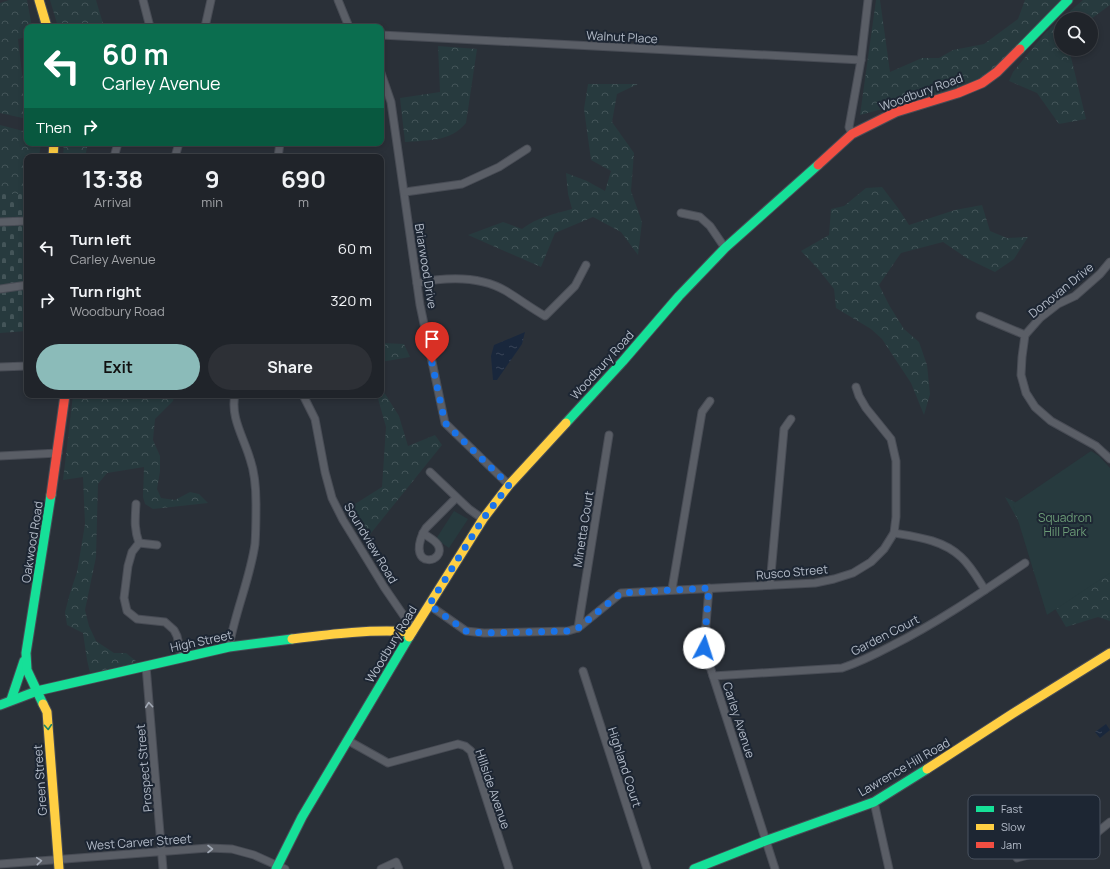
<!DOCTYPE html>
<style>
:root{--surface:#20242a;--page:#2d3036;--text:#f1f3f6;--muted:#a2a4a8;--line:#3d4147;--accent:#8bbbb9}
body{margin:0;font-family:Manrope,sans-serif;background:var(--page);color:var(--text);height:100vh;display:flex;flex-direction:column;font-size:15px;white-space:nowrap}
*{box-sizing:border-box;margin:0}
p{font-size:13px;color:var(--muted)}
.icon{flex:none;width:22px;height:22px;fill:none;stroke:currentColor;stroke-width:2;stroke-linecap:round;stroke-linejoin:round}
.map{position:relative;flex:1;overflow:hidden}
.side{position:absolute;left:24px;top:154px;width:360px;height:244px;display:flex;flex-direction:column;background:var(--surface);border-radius:8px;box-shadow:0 2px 6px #0003,0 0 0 1px var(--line)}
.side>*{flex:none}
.guide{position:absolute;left:24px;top:24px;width:360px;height:122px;border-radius:8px;box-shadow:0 2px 6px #0003,0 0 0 1px var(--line);background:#0b6e4f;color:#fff;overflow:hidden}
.controls{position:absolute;left:1054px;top:12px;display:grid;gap:8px}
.controls a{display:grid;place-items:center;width:44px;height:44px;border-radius:50%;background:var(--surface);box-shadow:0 2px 6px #0003,0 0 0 1px var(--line);font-size:20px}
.pin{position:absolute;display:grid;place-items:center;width:34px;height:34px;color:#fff;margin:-41px -17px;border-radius:50% 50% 50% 0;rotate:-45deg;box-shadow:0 0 4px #0007}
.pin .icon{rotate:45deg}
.me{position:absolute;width:44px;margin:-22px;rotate:5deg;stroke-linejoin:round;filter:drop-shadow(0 0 3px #0008)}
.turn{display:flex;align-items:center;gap:14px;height:84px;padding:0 12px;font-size:18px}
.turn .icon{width:52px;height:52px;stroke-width:2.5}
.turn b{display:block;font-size:28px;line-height:34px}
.then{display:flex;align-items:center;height:38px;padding:0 12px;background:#0003;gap:8px;font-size:15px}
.eta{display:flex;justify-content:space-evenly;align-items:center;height:68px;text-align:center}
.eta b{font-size:24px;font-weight:700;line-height:28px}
.cta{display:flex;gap:8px;margin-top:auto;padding:8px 12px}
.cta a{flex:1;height:46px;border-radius:24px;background:var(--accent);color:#111;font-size:16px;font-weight:700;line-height:46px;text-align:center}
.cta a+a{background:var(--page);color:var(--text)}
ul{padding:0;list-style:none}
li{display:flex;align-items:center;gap:12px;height:52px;padding:0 12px}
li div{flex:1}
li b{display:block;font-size:15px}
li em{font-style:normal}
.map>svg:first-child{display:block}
.forest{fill:url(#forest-crowns)}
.cemetery{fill:url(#cemetery-stones)}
.park{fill:#273a3e}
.water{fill:url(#water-ripples)}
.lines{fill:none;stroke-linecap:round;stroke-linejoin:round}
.street-casing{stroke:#484c55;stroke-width:9}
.fast-casing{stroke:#484c55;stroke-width:11}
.slow-casing{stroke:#484c55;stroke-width:11}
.jam-casing{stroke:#484c55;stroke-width:11}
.street{stroke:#5a5e66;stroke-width:7}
.fast{stroke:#16e098;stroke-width:9}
.slow{stroke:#ffcf43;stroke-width:9}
.jam{stroke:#f24e42;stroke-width:9}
.oneway{stroke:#a2a9b5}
.oneway2{stroke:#1a8366}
.route{stroke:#1a73e8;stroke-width:7;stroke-dasharray:0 12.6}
.labels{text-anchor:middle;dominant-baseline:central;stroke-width:4;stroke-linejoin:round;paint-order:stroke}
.street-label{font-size:12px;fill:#b4bcc9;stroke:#1d2633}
.park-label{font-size:12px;fill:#6b9a76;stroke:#1d2633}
.key{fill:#1d2633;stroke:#4a5360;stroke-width:1}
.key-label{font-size:11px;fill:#b4bcc9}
</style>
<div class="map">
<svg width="1110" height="869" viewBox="0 0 1110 869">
<defs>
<pattern id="forest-crowns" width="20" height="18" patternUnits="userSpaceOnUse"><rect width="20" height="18" fill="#273a3e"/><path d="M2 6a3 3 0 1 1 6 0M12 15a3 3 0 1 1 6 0" fill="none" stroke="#445559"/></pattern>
<pattern id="cemetery-stones" width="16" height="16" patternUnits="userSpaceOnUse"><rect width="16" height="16" fill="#273a3e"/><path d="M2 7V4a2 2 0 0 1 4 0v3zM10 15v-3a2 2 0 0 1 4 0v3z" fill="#445559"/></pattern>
<pattern id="water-ripples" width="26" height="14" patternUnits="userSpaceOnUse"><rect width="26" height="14" fill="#19273c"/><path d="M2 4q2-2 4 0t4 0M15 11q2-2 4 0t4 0" fill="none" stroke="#384457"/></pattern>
</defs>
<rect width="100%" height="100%" fill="#2a3038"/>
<g class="forest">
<polygon points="9,0 27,0 32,27 27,27 27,37 18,39 24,90 27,91 27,119 0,113 0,3"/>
<polygon points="50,0 96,0 104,27 58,27"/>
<polygon points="876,0 880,0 890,72 922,58 939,58 953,50 984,44 1018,19 1025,0 1068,0 980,83 860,115"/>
<polygon points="1083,0 1110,0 1110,5 1091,19 1061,19 1061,49 1069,49 1086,119 1059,124 1037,93 1009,81 1013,72 1046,32"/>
<path d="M438,46L477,49L466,123C450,142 429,140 405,142L400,98L440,92Z"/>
<path d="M588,84H638L617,94L612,122L634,153L631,191L642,222L638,255L621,232L593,217L555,233L541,267L468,235L503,222L522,229C537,217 555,214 572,209L568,194L566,173L587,181L605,191L611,171L591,160L584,109Z"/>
<polygon points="0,125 27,132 27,143 41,143 39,157 27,157 27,199 0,199"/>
<polygon points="64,143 88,143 85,157 63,157"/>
<polygon points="882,187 898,208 909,225 955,210 982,205 990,231 1007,238 1028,237 1014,259 995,272 968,259 943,242 901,253 879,285 889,305 904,329 919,342 927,365 930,394 924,415 911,383 882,339 871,329 836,308 834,289 819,270 801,251 829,235 831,209 844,206 866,188"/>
<polygon points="381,343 404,344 410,357 381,362"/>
<polygon points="381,371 382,389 399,416 408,446 435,435 442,445 367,538 347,509 382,487 386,427 377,395 381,395"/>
<polygon points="73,395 174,395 173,401 155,419 153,440 160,456 160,471 157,489 161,498 175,500 190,492 199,494 208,503 153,509 145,504 143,497 144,467 107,473 98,484 96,557 85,610 89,626 96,641 114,653 126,653 136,661 129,665 90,673 87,660 83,633 67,625 65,612 70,593 77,572 85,524 83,477 63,480"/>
<polygon points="1110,470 1110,621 1098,617 1066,627 1034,573 1024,531 1005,497 1031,510"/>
</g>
<polygon class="cemetery" points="0,194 27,194 27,331 0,333"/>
<g class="park">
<polygon points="1091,451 1099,456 1110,468 1110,573 1047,615 1013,504"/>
<polygon points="454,511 468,519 449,548 436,539"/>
</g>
<g class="water">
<polygon points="525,332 522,344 497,380 493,380 491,356 494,345"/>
<polygon points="1106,724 1110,730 1100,738 1095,732"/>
</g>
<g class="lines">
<g class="street-casing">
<g id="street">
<polyline points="143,0 150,27"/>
<polyline points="338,0 349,27"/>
<polyline points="205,27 211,0"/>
<polyline points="381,35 861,60"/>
<polyline points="381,73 391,102 420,305 445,423 509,485"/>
<polyline points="852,134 849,127 861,60 868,0"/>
<polyline points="114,157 118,143"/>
<polyline points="175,157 179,143"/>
<polyline points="278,157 280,143"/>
<polyline points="405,192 462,184 499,167 527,149"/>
<polyline points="681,213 700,217 710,226 725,248"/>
<polyline points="0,222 27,221"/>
<polyline points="1110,262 1100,274 1075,296 1058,304 1040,318 1025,335 1022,357 1021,375 1026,393 1035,407 1051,421 1096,446 1110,459"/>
<path d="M417,283C446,277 479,275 506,291C519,299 531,308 545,316L575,286L586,265"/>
<polyline points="0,289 27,285"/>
<polyline points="980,316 1025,335"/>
<polyline points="0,367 27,366"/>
<polyline points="303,395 315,419 325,472 332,498 343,520 384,587 406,619 414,627"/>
<polyline points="0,456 58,453"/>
<polyline points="430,472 469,509 483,519"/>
<path d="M136,504C135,520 134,528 139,543"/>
<path d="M423,533C428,537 435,540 438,545C447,563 407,570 423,533Z"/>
<polyline points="423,533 426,528 456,498"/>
<path d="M894,533C918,537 943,540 961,557C971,566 978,579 985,590"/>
<polyline points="139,543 132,552 128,566 124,598 127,611 137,619 165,622 174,630 177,636 182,657"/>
<polyline points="139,543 157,545"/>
<polyline points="770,585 784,429 791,419"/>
<polyline points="709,588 704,648 775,869"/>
<polyline points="672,589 702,412 710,401"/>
<polyline points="429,605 466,631 484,633 568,631 578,628 621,593 815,583 834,579 853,573 871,562 884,549 894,533 896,517 896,461 891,439 866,408 859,396 856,387"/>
<polyline points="578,628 609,435"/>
<path d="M229,647C235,612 250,579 255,544C256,531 256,517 256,504C256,489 255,473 250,459C244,438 230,417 235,395"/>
<polyline points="146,666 163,869"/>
<polyline points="583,671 647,869"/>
<path d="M713,676L842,668C860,662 876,654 893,645C939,622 982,592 1025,563"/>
<polyline points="347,740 388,763 458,744 465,746 471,751 509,869"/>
<polyline points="874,802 889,869"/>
<polyline points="1017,858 1078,842 1094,835 1110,822"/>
<polyline points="0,864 208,848 232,849 254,855 285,869"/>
<polyline points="381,869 396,862 399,869"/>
</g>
</g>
<g class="fast-casing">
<g id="fast">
<polyline points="1020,49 1068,0"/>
<polyline points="566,423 623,361 679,296 725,248 818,165"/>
<polyline points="11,700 24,661"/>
<polyline points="43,704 27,670 26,653 51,495"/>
<polyline points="0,705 37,691 229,647 292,639"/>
<polyline points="276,869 302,817 409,637"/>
<polyline points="694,869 765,841 874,802 927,769"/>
</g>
</g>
<g class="slow-casing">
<g id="slow">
<polyline points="39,0 47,27"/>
<polyline points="53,157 54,143"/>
<polyline points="409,637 483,519 509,485 566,423"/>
<path d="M292,639C332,634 372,629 412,632"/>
<polyline points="43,704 47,712 59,869"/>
<polyline points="927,769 1012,714 1110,653"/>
</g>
</g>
<g class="jam-casing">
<g id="jam">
<polyline points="818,165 852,134 896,112 958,93 982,83 997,72 1020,49"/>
<polyline points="51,495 65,395"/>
</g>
</g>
<use href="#street" class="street"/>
<use href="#fast" class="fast"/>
<use href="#slow" class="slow"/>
<use href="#jam" class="jam"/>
</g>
<defs><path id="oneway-chevron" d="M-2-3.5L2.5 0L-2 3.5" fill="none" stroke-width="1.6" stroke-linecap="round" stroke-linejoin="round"/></defs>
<g class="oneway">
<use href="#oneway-chevron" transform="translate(149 705) rotate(-95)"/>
<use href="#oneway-chevron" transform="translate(210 849)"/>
<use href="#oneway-chevron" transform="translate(39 861) rotate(-5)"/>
</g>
<use class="oneway2" href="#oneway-chevron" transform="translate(48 727) rotate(86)"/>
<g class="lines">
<polyline class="route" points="432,363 445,423 509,485 483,519 429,605 466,631 484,633 568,631 578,628 621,593 709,588 704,648"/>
</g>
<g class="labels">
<g class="street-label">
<text transform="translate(622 37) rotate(3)">Walnut Place</text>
<text transform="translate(921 92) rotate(-20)">Woodbury Road</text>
<text transform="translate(426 266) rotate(81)">Briarwood Drive</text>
<text transform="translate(1061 290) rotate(-39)">Donovan Drive</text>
<text transform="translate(602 365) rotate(-48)">Woodbury Road</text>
<text transform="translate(583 529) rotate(-81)">Minetta Court</text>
<text transform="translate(32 542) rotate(-81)">Oakwood Road</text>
<text transform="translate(371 543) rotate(59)">Soundview Road</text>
<text transform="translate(792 572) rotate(-5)">Rusco Street</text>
<text transform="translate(885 635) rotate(-27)">Garden Court</text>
<text transform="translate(201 641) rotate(-12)">High Street</text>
<text transform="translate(391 644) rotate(-59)">Woodbury Road</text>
<text transform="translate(739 720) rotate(72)">Carley Avenue</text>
<text transform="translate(625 767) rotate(72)">Highland Court</text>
<text transform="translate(904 767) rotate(-30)">Lawrence Hill Road</text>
<text transform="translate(144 768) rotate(-95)">Prospect Street</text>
<text transform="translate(40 780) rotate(-94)">Green Street</text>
<text transform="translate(493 789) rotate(71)">Hillside Avenue</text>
<text transform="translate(139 842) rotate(-4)">West Carver Street</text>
</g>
<g class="park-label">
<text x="1065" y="517">Squadron<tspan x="1065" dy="14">Hill Park</tspan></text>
</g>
</g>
<rect x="968" y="795" width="132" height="64" rx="6" class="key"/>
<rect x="976" y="806" width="18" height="6" fill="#16e098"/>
<rect x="976" y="824" width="18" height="6" fill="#ffcf43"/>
<rect x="976" y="842" width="18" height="6" fill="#f24e42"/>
<g class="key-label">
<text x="1001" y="813">Fast</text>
<text x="1001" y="831">Slow</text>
<text x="1001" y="849">Jam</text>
</g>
</svg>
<div class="controls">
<a><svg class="icon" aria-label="search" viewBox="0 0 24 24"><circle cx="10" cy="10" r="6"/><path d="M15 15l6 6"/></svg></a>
</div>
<div class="pin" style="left:432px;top:363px;background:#d93025"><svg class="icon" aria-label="arrive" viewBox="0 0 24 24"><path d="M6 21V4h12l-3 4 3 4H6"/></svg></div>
<svg class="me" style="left:704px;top:648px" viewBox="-20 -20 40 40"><circle r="19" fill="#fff"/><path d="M0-13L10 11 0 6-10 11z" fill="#1a73e8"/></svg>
<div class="guide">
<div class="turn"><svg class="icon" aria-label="left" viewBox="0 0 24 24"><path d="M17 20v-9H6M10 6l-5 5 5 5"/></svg><div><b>60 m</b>Carley Avenue</div></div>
<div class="then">Then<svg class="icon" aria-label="right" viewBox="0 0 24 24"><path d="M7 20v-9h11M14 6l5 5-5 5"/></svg></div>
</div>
<section class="side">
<div class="eta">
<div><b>13:38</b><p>Arrival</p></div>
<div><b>9</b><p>min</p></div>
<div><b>690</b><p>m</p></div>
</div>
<ul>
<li><svg class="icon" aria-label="left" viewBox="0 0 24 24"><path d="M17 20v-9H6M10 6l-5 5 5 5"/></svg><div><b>Turn left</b><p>Carley Avenue</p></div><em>60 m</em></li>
<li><svg class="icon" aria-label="right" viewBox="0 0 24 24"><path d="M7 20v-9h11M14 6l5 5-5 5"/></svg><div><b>Turn right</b><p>Woodbury Road</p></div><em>320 m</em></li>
</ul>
<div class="cta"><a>Exit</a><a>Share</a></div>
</section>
</div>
